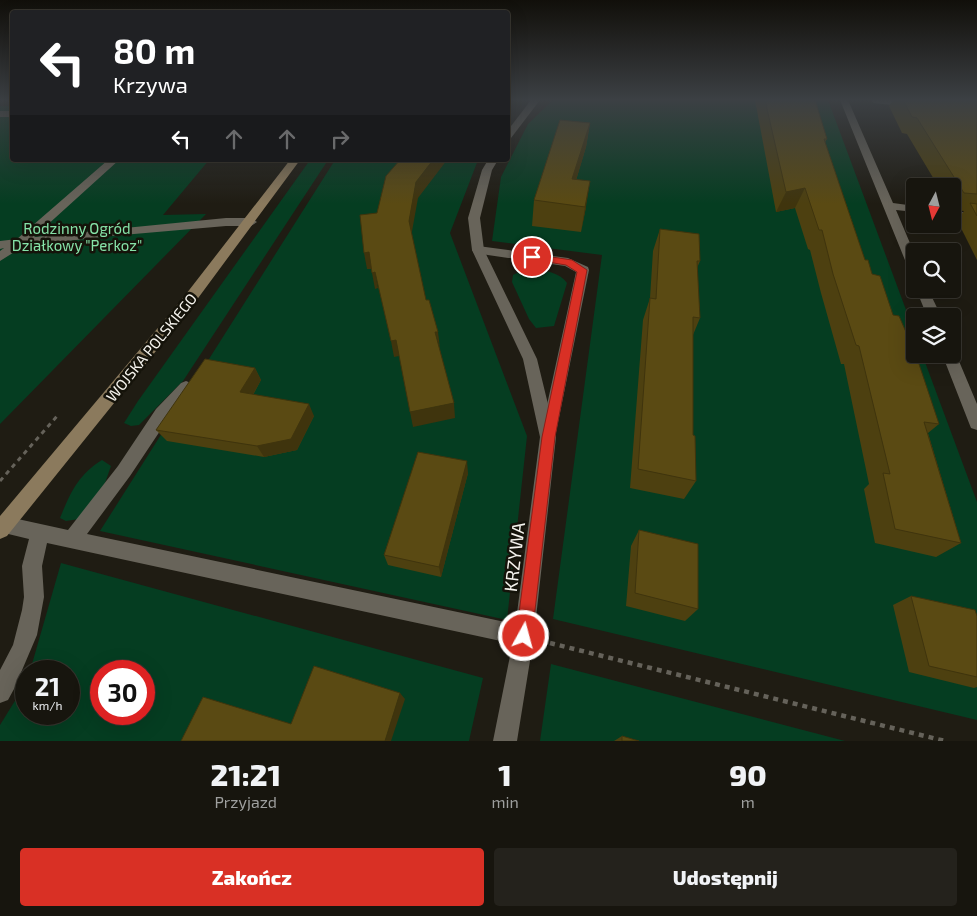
<!DOCTYPE html>
<html lang="pl">
<meta charset="utf-8">
<style>
:root{--surface:#17150e;--page:#24221c;--text:#f1f3f6;--muted:#9e9f9e;--line:#36342e;--accent:#d93025}
body{margin:0;font-family:"Exo 2",sans-serif;background:var(--page);color:var(--text);height:100vh;display:flex;flex-direction:column;font-size:19px;white-space:nowrap}
*{box-sizing:border-box;margin:0}
p{font-size:16px;color:var(--muted)}
.icon{flex:none;width:28px;height:28px;fill:none;stroke:currentColor;stroke-width:2;stroke-linecap:round;stroke-linejoin:round}
.map{position:relative;height:741px;overflow:hidden}
.drawer{display:flex;flex-direction:column;background:var(--surface);flex:1}
.drawer>*{flex:none}
.top-card{position:absolute;left:10px;top:10px;width:500px;height:152px;border-radius:5px;box-shadow:0 5px 20px #0002,0 0 0 1px var(--line);background:#202124;color:#fff;overflow:hidden}
.needle{width:32px;rotate:187deg}
.controls{position:absolute;left:906px;top:178px;display:grid;gap:10px}
.controls a{display:grid;place-items:center;width:55px;height:55px;border-radius:5px;background:var(--surface);box-shadow:0 5px 20px #0002,0 0 0 1px var(--line);font-size:25px}
.speed{position:absolute;left:15px;top:660px;display:flex;gap:10px;font-size:25px;font-weight:700;text-align:center}
.speed>*{display:grid;place-content:center;width:65px;height:65px;border-radius:50%;background:var(--surface);box-shadow:0 5px 20px #0002,0 0 0 1px var(--line);line-height:1}
.speed small{font-size:12px;font-weight:400}
.speed .limit{border:8px solid #d22;background:#fff;color:#111}
.pin{position:absolute;display:grid;place-items:center;width:42px;height:42px;color:#fff;margin:-21px;border:2px solid #fff;border-radius:50%;box-shadow:0 1px 5px #0007}
.me{position:absolute;width:55px;margin:-28px;rotate:7deg;stroke-linejoin:round;filter:drop-shadow(0 0 4px #0008)}
.turn{display:flex;align-items:center;gap:18px;height:105px;padding:0 20px;font-size:22px}
.turn .icon{width:65px;height:65px;stroke-width:2.5}
.turn b{display:block;font-size:35px;line-height:42px}
.lanes{display:flex;align-items:center;height:48px;padding:0 20px;background:#0003;justify-content:center;gap:25px;direction:ltr}
.lanes .off{opacity:.35}
.eta{display:flex;justify-content:space-evenly;align-items:center;height:85px;text-align:center}
.eta b{font-size:30px;font-weight:800;line-height:35px}
.cta{display:flex;gap:10px;margin-top:auto;padding:10px 20px}
.cta a{flex:1;height:58px;border-radius:5px;background:var(--accent);color:#fff;font-size:20px;font-weight:800;line-height:58px;text-align:center}
.cta a+a{background:var(--page);color:var(--text)}
.map>svg:first-child{display:block}
.green{fill:#053d21;fill-rule:evenodd}
.lines{fill:none;stroke-linecap:round;stroke-linejoin:round}
.path-far1{stroke:#65625a;stroke-width:3;stroke-dasharray:4.5 4.5;stroke-linecap:butt}
.path{stroke:#65625a;stroke-width:4.5;stroke-dasharray:5 5;stroke-linecap:butt}
.lane{fill:#68645a;fill-rule:evenodd}
.street{fill:#68645a;fill-rule:evenodd}
.secondary{fill:#8b7a5d;fill-rule:evenodd}
.wall{fill:#4d4010}
.shaded-wall{fill:#3f340d}
.building{fill:#5a4a13;stroke:#3f340d}
.route{fill:#d93025;stroke:#8d1f18}
.labels{text-anchor:middle;dominant-baseline:central;stroke-width:5;stroke-linejoin:round;paint-order:stroke}
.park-label{font-size:15px;fill:#86e3a8;stroke:#15130a}
.street-label{font-size:15px;fill:#f5f3ed;stroke:#15130a}
.near-street-label{font-size:18px;fill:#f5f3ed;stroke:#15130a}
</style>
<div class="map">
<svg width="977" height="741" viewBox="0 0 977 741">
<rect width="100%" height="100%" fill="#1f1c13"/>
<g class="green">
<polygon points="553,100 828,100 915,334 915,354 922,354 977,502 977,720 553,619 602,255 492,241 501,177 528,124"/>
<polygon points="0,106 12,106 12,160 209,160 163,215 206,214 0,424"/>
<polygon points="310,160 328,160 183,381 139,425 131,426 124,423 138,401"/>
<polygon points="335,160 478,160 450,233 527,436 507,620 100,531"/>
<path d="M535,268C547,271 560,273 567,283L554,326L536,328L529,319L512,282L513,275L521,271Z"/>
<path d="M102,460L111,466L105,483L79,519L66,521L60,518C70,493 78,475 102,460Z"/>
<path d="M61,563L483,678L469,741H0V725L26,683V714H69V671H30ZM101,671H144V714H101Z"/>
<polygon points="551,664 845,741 540,741"/>
</g>
<g class="lines">
<polyline class="path-far1" points="0,481 58,415"/>
<polyline class="path" points="550,643 945,741"/>
<g class="lane">
<polygon points="478,246 568,258 588,267 589,270 554,442 548,444 542,442 540,437 576,272 565,266 474,253 472,250"/>
<polygon points="186,381 191,383 194,387 191,391 168,419 130,476 87,534 524,626 531,629 534,636 531,643 524,646 47,543 42,566 44,597 37,635 14,689 8,700 0,703 0,670 13,645 22,610 24,597 22,566 29,539 0,532 0,518 4,516 68,530 118,466 156,409 181,383"/>
</g>
<g class="street">
<polygon points="531,100 540,100 511,138 508,139 508,130"/>
<polygon points="840,100 848,100 893,203 915,206 915,212 896,210 915,255 915,274 909,270"/>
<path d="M870,100C883,100 905,96 916,104L911,107L874,103Z"/>
<rect x="0" y="111" width="12" height="6"/>
<polygon points="108,160 119,160 34,237 226,218 251,218 257,222 251,226 226,226 111,236 24,246 0,261 0,251 4,248 0,249 0,241 17,239"/>
<polygon points="488,160 498,160 492,170 480,218 484,250 537,359 556,437 534,636 517,741 493,741 514,636 540,437 523,359 472,250 468,218 482,170"/>
<polygon points="952,211 977,214 977,220 952,218"/>
<polygon points="916,289 928,289 941,316 927,316"/>
<polygon points="952,350 956,354 977,404 977,430 971,428 969,423 942,354 952,354"/>
</g>
<polygon class="secondary" points="290,160 300,160 193,305 7,536 0,539 0,516 183,298"/>
</g>
<g class="wall">
<polygon points="755,100 815,100 827,139 825,142 865,260 893,315 939,424 928,433 961,543 936,557 875,543 864,489 869,484 844,364 841,364 821,293 810,250 808,249 795,208 776,212"/>
<polygon points="893,100 977,100 977,260 957,220 964,211 952,210 952,186 938,186 907,134 902,133 889,106"/>
<polygon points="590,123 586,147 576,180 586,207 581,232 532,226 534,200"/>
<polygon points="660,229 700,261 697,268 700,318 693,335 693,435 696,481 684,499 630,488 643,320 650,298 653,251"/>
<polygon points="255,368 261,380 253,395 314,416 297,450 264,457 167,441 156,430"/>
<polygon points="468,473 441,577 388,565 384,555"/>
<polygon points="639,530 698,609 685,621 626,606 631,546"/>
<polygon points="911,596 977,616 977,687 974,688 909,672 893,605"/>
<polygon points="622,736 639,741 614,741"/>
</g>
<g class="shaded-wall">
<polygon points="590,123 586,147 569,204 572,179"/>
<polygon points="433,160 447,160 418,198 411,237 409,221 416,182"/>
<polygon points="590,181 586,207 581,232 585,207"/>
<polygon points="805,188 795,208 776,212 786,192"/>
<polygon points="369,252 373,269 367,269 364,253"/>
<polygon points="375,272 378,288 375,289 372,273"/>
<polygon points="435,332 438,332 440,348"/>
<polygon points="396,340 399,356 394,357 391,341"/>
<polygon points="255,368 261,380 247,405 240,392"/>
<polygon points="454,403 455,418 413,427 410,412"/>
<polygon points="309,404 314,416 297,450 264,457 257,446"/>
<polygon points="467,461 468,473 441,577 439,567"/>
<polygon points="400,693 405,699 391,741 385,741"/>
</g>
<g class="building">
<polygon points="765,100 815,100 827,139 824,139 865,260 868,260 872,274 880,276 893,315 899,316 916,355 939,424 924,422 961,543 895,529 883,473 890,474 859,346 856,345 833,274 822,230 819,230 805,188 786,192"/>
<polygon points="903,100 977,100 977,194 964,193 917,118 912,117"/>
<polygon points="560,120 590,123 572,179 590,181 585,207 534,200"/>
<polygon points="400,160 433,160 416,182 409,221 426,300 429,300 438,332 435,332 454,403 410,412 396,340 391,341 375,272 372,273 369,252 364,253 360,215 377,213 386,176"/>
<polygon points="970,203 977,204 977,216"/>
<polygon points="660,229 699,234 700,261 697,261 700,318 693,317 693,435 695,436 696,481 638,469 650,298 656,299"/>
<polygon points="205,359 255,368 240,392 309,404 291,439 257,446 156,430"/>
<polygon points="418,452 467,461 439,567 384,555"/>
<polygon points="639,530 698,544 698,609 635,593"/>
<polygon points="911,596 975,610 977,616 977,677 929,666"/>
<polygon points="314,666 400,693 385,741 181,741 203,697 291,724"/>
<polygon points="622,736 639,741 622,741"/>
</g>
<linearGradient id="sky" x2="0" y2="1"><stop stop-color="#110f0a"/><stop offset="0.49" stop-color="#3c4044"/><stop offset="1" stop-color="#3c4044" stop-opacity="0"/></linearGradient>
<rect width="977" height="204" fill="url(#sky)"/>
<polygon class="route" points="532,254 572,260 587,270 555,437 532,636 530,642 524,644 519,642 516,636 542,437 577,272 566,265 529,259 529,255"/>
<g class="labels">
<g class="park-label">
<text x="77" y="228">Rodzinny Ogród<tspan x="77" dy="17">Działkowy "Perkoz"</tspan></text>
</g>
<g class="street-label">
<text transform="translate(151 347) rotate(-51)">WOJSKA POLSKIEGO</text>
</g>
<g class="near-street-label">
<text transform="translate(514 557) rotate(-83)">KRZYWA</text>
</g>
</g>
</svg>
<div class="controls">
<a><svg class="needle" viewBox="-14 -14 28 28"><path d="M0-13l5 13h-10z" fill="#e53935"/><path d="M0 13l5-13h-10z" fill="#9e9f9e"/></svg></a>
<a><svg class="icon" aria-label="search" viewBox="0 0 24 24"><circle cx="10" cy="10" r="6"/><path d="M15 15l6 6"/></svg></a>
<a><svg class="icon" aria-label="layers" viewBox="0 0 24 24"><path d="M12 4l9 5-9 5-9-5zM3 14l9 5 9-5"/></svg></a>
</div>
<div class="speed"><div>21<small>km/h</small></div><div class="limit">30</div></div>
<div class="pin" style="left:532px;top:257px;background:#d93025"><svg class="icon" aria-label="arrive" viewBox="0 0 24 24"><path d="M6 21V4h12l-3 4 3 4H6"/></svg></div>
<svg class="me" style="left:524px;top:636px" viewBox="-20 -20 40 40"><circle r="17" fill="#d93025" stroke="#fff" stroke-width="3"/><path d="M0-11L8 9 0 5-8 9z" fill="#fff"/></svg>
<div class="top-card">
<div class="turn"><svg class="icon" aria-label="left" viewBox="0 0 24 24"><path d="M17 20v-9H6M10 6l-5 5 5 5"/></svg><div><b>80 m</b>Krzywa</div></div>
<div class="lanes"><svg class="icon" aria-label="left" viewBox="0 0 24 24"><path d="M17 20v-9H6M10 6l-5 5 5 5"/></svg><svg class="icon off" aria-label="ahead" viewBox="0 0 24 24"><path d="M12 20V5M6 11l6-6 6 6"/></svg><svg class="icon off" aria-label="ahead" viewBox="0 0 24 24"><path d="M12 20V5M6 11l6-6 6 6"/></svg><svg class="icon off" aria-label="right" viewBox="0 0 24 24"><path d="M7 20v-9h11M14 6l5 5-5 5"/></svg></div>
</div>
</div>
<section class="drawer">
<div class="eta">
<div><b>21:21</b><p>Przyjazd</p></div>
<div><b>1</b><p>min</p></div>
<div><b>90</b><p>m</p></div>
</div>
<div class="cta"><a>Zakończ</a><a>Udostępnij</a></div>
</section>
